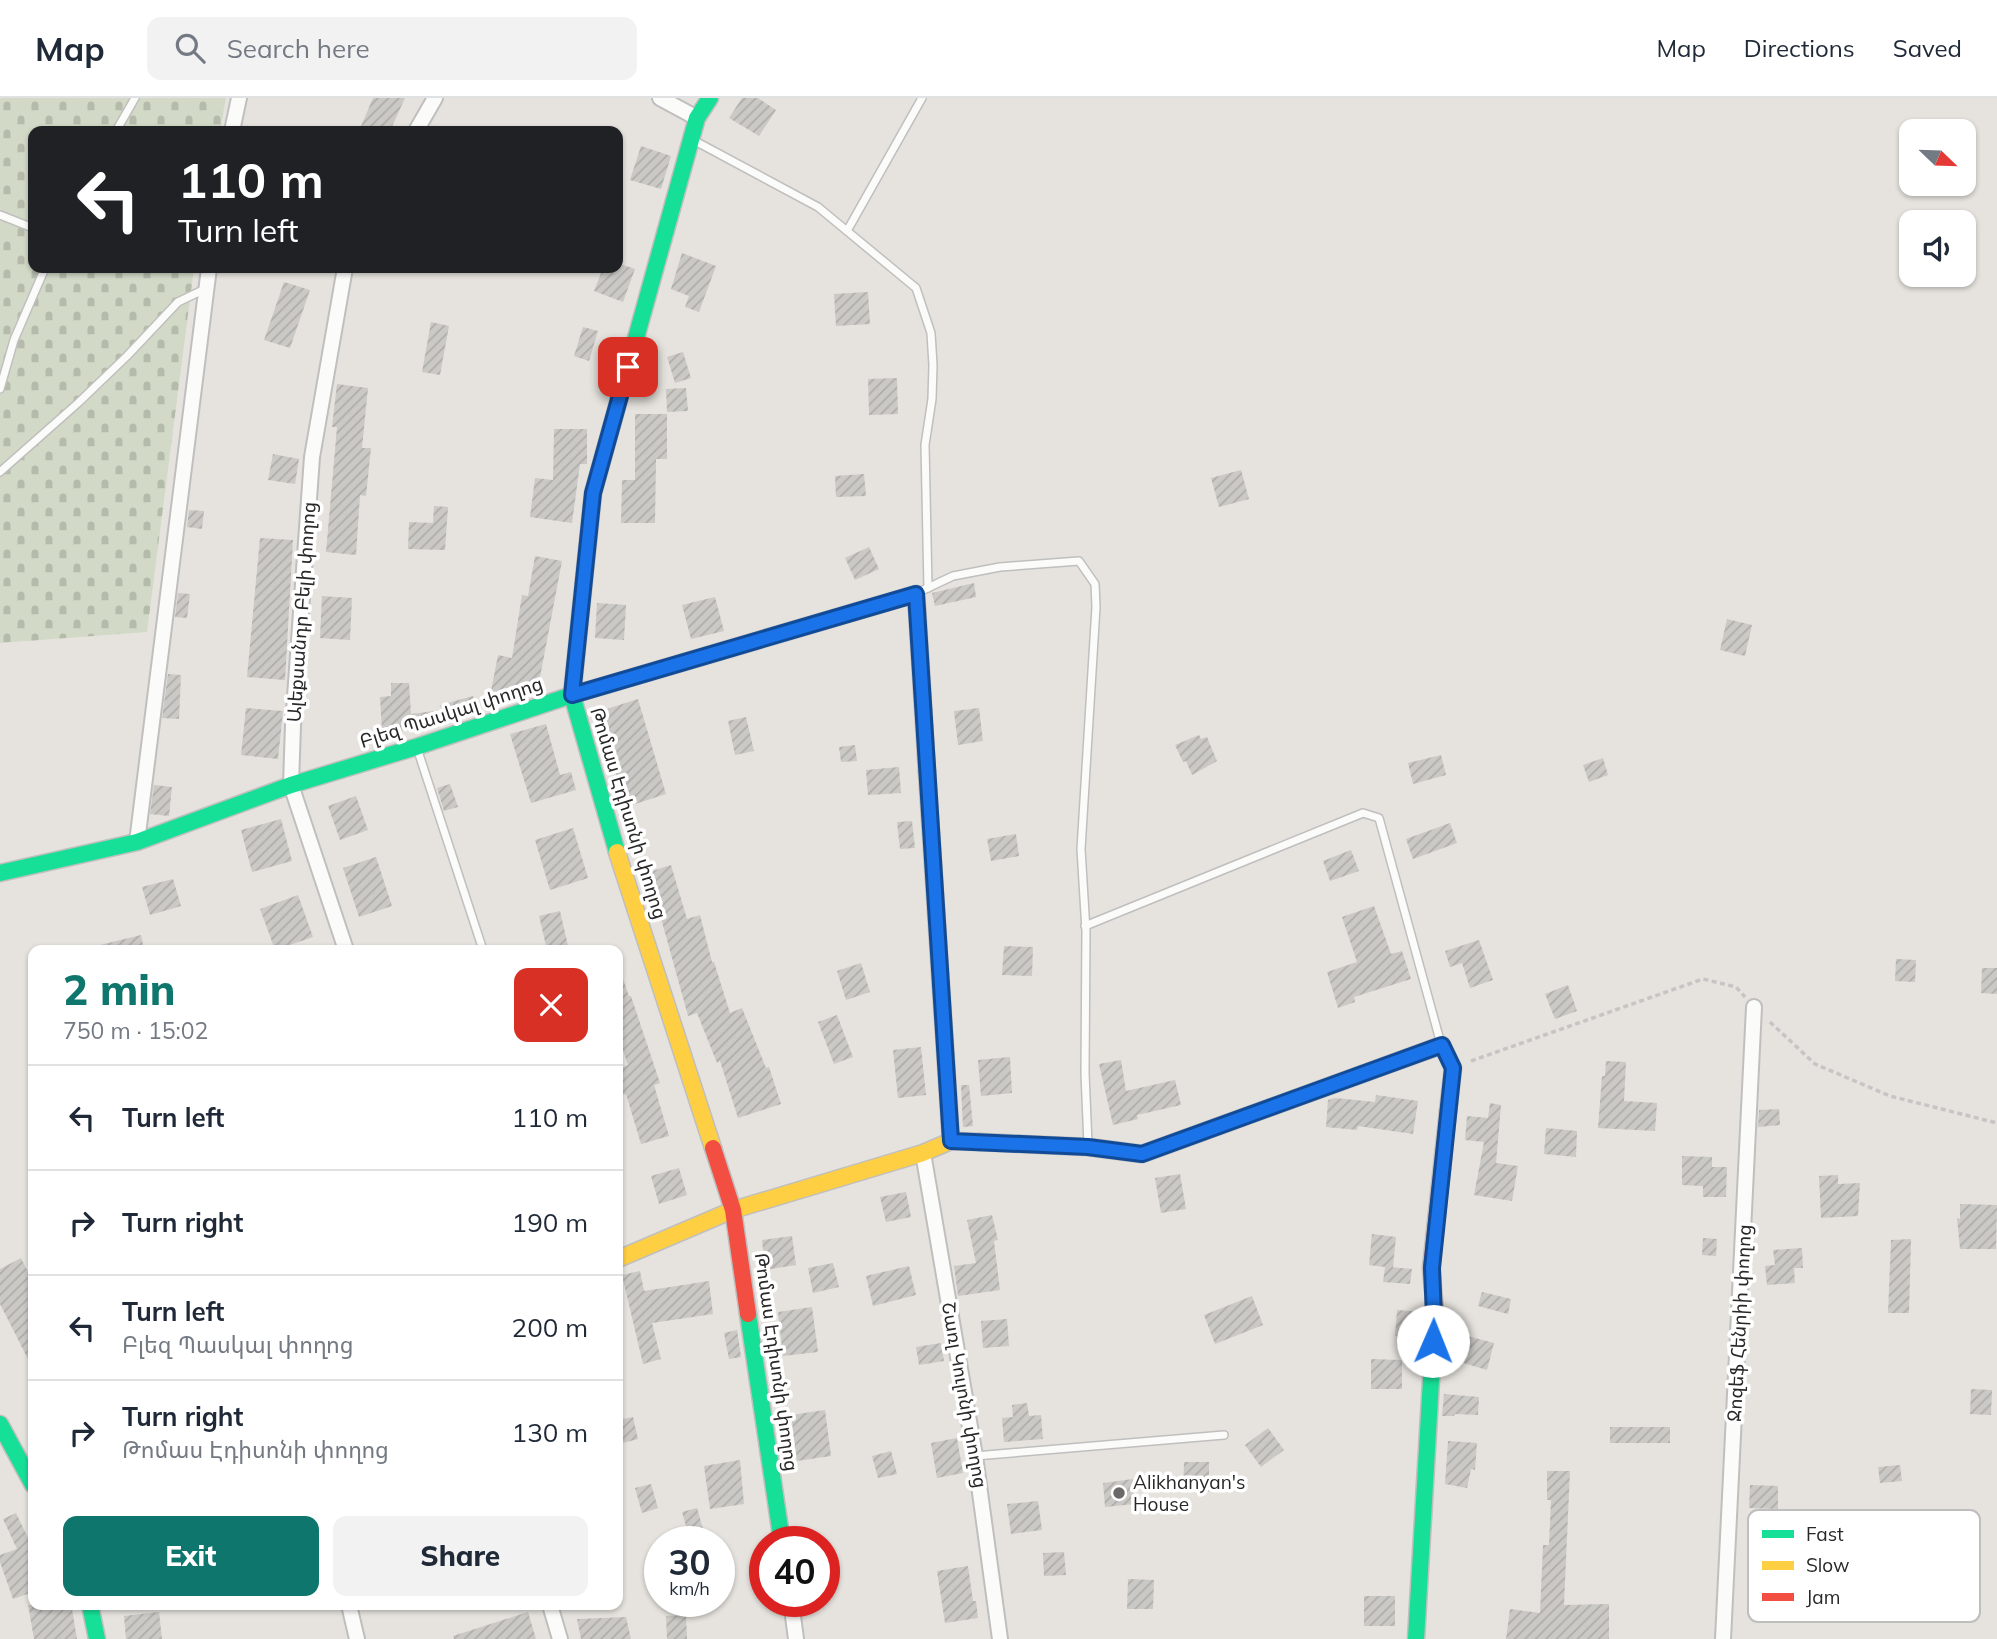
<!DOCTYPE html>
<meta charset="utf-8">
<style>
:root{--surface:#fff;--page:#f2f2f3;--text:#1f2937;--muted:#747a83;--line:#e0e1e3;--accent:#0f766e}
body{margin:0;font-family:Mulish,"Noto Sans Armenian",sans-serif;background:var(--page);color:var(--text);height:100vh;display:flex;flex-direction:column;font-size:26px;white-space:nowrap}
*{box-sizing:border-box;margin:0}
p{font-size:23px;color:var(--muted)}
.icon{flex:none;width:38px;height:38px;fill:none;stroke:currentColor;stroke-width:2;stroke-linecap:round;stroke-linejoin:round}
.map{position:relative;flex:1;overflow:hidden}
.side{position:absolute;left:28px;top:847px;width:595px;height:665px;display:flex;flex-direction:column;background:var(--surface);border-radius:14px;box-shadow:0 2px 5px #0004}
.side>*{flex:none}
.hud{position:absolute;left:28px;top:28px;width:595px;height:147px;border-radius:14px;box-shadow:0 2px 5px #0004;background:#202124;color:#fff;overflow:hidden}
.needle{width:46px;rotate:113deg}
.fabs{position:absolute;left:1899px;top:21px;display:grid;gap:14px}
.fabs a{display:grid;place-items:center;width:77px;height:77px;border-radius:14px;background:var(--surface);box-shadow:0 2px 5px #0004;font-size:35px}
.speed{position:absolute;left:644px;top:1428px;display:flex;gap:14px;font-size:35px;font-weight:700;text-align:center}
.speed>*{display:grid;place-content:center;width:91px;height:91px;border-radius:50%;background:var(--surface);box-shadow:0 2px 5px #0004;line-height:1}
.speed small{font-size:18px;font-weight:400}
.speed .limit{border:10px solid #d22;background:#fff;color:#111}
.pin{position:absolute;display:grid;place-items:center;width:60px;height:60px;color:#fff;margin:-30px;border-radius:14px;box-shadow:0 4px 10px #0006}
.me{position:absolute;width:77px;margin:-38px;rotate:1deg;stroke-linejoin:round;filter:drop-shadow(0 0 5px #0008)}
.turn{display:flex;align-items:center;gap:24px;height:147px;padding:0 35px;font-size:32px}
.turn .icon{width:91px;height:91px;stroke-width:2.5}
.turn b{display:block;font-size:49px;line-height:60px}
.round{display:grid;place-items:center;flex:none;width:74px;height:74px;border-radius:14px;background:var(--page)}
.overview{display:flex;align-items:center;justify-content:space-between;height:119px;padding:0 35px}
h1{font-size:42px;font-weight:800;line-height:52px;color:var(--accent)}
.primary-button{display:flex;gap:14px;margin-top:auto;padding:14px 35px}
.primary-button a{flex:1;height:80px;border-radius:14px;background:var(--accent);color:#fff;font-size:28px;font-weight:800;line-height:80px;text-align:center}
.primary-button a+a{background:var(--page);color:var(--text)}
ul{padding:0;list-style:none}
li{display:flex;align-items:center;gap:21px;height:105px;padding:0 35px;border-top:2px solid var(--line)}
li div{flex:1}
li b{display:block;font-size:26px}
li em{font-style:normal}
header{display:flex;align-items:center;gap:42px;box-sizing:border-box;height:98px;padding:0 35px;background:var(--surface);border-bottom:2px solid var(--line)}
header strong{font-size:33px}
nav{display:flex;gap:38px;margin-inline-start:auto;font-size:24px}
.search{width:490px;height:63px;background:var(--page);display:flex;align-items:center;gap:18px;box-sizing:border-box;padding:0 24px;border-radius:14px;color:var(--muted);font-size:26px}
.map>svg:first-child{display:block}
.cemetery{fill:url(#cemetery-stones)}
.building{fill:url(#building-hatch)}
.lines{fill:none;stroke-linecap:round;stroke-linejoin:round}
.lane-casing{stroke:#c0bfbf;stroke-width:10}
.street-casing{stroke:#c0bfbf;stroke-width:18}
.fast-casing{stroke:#c0bfbf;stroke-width:19}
.slow-casing{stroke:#c0bfbf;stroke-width:19}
.jam-casing{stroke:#c0bfbf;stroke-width:19}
.path{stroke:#c6c5c5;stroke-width:3.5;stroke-dasharray:5 3.5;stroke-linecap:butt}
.lane{stroke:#fbfbfa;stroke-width:7}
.street{stroke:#fbfbfa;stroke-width:14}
.fast{stroke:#16e098;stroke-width:16}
.slow{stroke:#ffcf43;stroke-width:16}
.jam{stroke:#f24e42;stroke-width:16}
.route-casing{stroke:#114b97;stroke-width:18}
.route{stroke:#1a73e8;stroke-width:12}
.poi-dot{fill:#6a6968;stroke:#fff;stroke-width:2.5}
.labels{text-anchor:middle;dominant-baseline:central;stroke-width:7;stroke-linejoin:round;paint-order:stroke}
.street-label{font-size:19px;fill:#282828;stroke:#fff}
.poi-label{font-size:19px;fill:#282828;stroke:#fff;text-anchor:start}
.key{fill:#fff;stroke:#bebebe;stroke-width:2}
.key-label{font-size:19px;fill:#282828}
</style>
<header>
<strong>Map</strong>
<div class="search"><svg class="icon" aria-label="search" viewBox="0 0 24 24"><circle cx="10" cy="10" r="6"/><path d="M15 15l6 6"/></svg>Search here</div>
<nav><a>Map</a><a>Directions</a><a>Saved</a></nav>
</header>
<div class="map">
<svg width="1997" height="1541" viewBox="0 0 1997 1541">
<defs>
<pattern id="cemetery-stones" width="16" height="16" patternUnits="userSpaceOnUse" patternTransform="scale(1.75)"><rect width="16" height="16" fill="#d2dac7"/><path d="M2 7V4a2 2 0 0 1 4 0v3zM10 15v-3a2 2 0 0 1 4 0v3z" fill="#b4bbab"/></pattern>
<pattern id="building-hatch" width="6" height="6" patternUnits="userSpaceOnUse" patternTransform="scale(1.75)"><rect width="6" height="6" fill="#cbc9c5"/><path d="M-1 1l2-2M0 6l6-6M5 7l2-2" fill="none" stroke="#aeada9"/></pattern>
</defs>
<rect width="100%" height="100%" fill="#e6e3de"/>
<polygon class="cemetery" points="0,0 226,0 220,33 33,33 33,170 194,170 147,534 0,545"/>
<g class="building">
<polygon points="373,0 405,0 390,33 359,33"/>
<polygon points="742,0 758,0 776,12 759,38 729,20"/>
<polygon points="641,48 671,58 661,91 630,82"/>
<polygon points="682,155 716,168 699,214 685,209 689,198 671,191"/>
<polygon points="618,165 635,171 623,204 594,193 603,170 618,170"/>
<polygon points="284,184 310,192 290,250 264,242"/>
<polygon points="868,194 870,226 836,228 834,196"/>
<polygon points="431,224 449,228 440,277 422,274"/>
<polygon points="583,229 598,233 589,263 574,258"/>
<polygon points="683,254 691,280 675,285 667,259"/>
<polygon points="897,280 898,316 869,317 868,281"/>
<polygon points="337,286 368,290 362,350 371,350 366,398 360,397 356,457 326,454 337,329 332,329"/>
<polygon points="686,290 688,313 667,314 666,291"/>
<polygon points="635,316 667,316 667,361 656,361 655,425 621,425 622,382 635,382"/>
<polygon points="554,331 587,331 587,366 580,366 572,425 530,419 535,380 553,382"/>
<polygon points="273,356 299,361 295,386 268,382"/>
<polygon points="1241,372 1249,401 1219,409 1211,380"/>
<polygon points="864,376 866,398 836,399 835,378"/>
<polygon points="434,408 448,409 445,452 408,451 409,424 433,425"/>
<polygon points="189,412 204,413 202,431 187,429"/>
<polygon points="260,440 293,442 285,582 247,579"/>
<polygon points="869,449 879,471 855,482 845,460"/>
<polygon points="535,458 562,463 537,595 524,599 491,593 498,557 512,560 522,497 528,498"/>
<polygon points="974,485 976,499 935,508 932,495"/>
<polygon points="178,495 190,496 187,520 175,519"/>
<polygon points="322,498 352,500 350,542 320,540"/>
<polygon points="715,499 724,533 691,541 682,507"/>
<polygon points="597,505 626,507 624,542 595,540"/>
<polygon points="1727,521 1752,527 1745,558 1720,552"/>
<polygon points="168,576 181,577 179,621 162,620"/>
<polygon points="391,585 409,585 411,616 442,612 440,607 473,598 477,615 424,633 382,633 380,599 391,598"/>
<polygon points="638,601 666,696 626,709 607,648 605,649 594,615"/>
<polygon points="246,610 283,613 278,661 241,657"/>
<polygon points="979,610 983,643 958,647 954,613"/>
<polygon points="746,619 754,653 735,657 728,623"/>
<polygon points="546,626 560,677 571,674 576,692 531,705 510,636"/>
<polygon points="1199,637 1201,641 1207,639 1217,663 1192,677 1186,663 1183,664 1175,647"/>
<polygon points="855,647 857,663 841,664 839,649"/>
<polygon points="1441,657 1446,677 1413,686 1408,665"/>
<polygon points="1603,660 1608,677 1589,684 1583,667"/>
<polygon points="899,669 901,695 868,697 866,672"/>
<polygon points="450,686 458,709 444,713 437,690"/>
<polygon points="154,687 172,689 169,718 150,716"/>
<polygon points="356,698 368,732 340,742 328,708"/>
<polygon points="281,721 292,763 252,774 241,732"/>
<polygon points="912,723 915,750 900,751 897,724"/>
<polygon points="1450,725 1457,745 1413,761 1406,741"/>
<polygon points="573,730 588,780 550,792 535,742"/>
<polygon points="1016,736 1019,758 991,763 987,741"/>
<polygon points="1351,752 1359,773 1330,783 1323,763"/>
<polygon points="376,759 392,808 359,819 343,770"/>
<polygon points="671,767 687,821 700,817 712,864 714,864 730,915 742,910 766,970 769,969 781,1006 738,1020 720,963 717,965 697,915 688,918 659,813 646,775"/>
<polygon points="173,781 181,808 150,817 142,789"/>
<polygon points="298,797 313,839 275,852 260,811"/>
<polygon points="1374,808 1391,856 1402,853 1411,881 1354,899 1355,904 1338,910 1327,874 1357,864 1342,819"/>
<polygon points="560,813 569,852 547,852 539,818"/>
<polygon points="141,837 144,852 101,852 100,847"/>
<polygon points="1479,842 1493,882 1470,890 1462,865 1450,869 1445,853"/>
<polygon points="1004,848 1033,849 1032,878 1002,877"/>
<polygon points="1896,861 1916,862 1915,884 1895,883"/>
<polygon points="861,865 870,894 846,902 837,873"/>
<polygon points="1982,870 1997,870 1997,896 1981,895"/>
<polygon points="618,873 620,873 629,898 631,898 660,985 654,987 669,1038 641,1046 626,996 618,998 618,971 628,967 618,937"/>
<polygon points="1568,887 1577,913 1555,921 1545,896"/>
<polygon points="837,917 853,959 834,966 818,924"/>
<polygon points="921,949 926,997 898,1000 893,952"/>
<polygon points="1010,959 1012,995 981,998 978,962"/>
<polygon points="1121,962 1126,993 1175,982 1181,1007 1137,1017 1138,1021 1113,1027 1099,966"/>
<polygon points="1606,963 1626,964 1624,1003 1657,1005 1655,1033 1598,1030 1602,978 1605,978"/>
<polygon points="961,987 969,987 973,1028 963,1029"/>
<polygon points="1376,997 1418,1003 1413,1036 1358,1028 1357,1032 1326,1029 1328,1002 1335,1000 1375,1004"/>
<polygon points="1490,1005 1501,1007 1496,1065 1518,1068 1512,1103 1474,1097 1484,1044 1465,1042 1467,1018 1488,1020"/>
<polygon points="1779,1011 1780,1027 1758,1029 1759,1012"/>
<polygon points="1546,1030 1577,1033 1576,1059 1544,1056"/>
<polygon points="1682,1058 1712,1059 1712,1069 1727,1069 1726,1099 1703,1099 1703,1088 1682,1087"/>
<polygon points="679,1070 687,1097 659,1106 651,1078"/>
<polygon points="1180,1076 1186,1111 1161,1115 1155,1080"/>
<polygon points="1838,1077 1838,1086 1860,1085 1858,1118 1821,1120 1819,1078"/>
<polygon points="906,1094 911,1119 886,1124 880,1099"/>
<polygon points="1960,1106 1997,1107 1996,1151 1960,1151 1957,1120 1960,1121"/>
<polygon points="992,1117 998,1142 994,1143 1000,1192 958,1198 954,1168 976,1165 967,1122"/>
<polygon points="1372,1136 1396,1139 1393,1169 1390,1169 1412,1171 1410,1186 1383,1184 1385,1169 1369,1167"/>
<polygon points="792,1138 796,1167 765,1172 762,1142"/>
<polygon points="1703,1140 1717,1141 1716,1158 1702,1157"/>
<polygon points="1911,1141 1909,1215 1888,1215 1891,1142"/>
<polygon points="1802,1150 1803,1170 1794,1170 1795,1185 1767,1187 1765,1168 1775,1167 1773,1152"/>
<polygon points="21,1160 33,1184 33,1271 0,1206 0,1171"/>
<polygon points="833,1165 839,1189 813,1195 808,1170"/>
<polygon points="909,1168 916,1197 873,1208 866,1178"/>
<polygon points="640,1173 644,1193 709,1183 713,1216 652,1225 661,1261 643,1266 622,1177"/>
<polygon points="1482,1194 1511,1201 1508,1216 1478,1208"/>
<polygon points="1252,1198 1263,1227 1215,1246 1204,1217"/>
<polygon points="812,1209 818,1254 783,1258 778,1214"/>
<polygon points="1397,1212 1422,1214 1421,1240 1395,1238"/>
<polygon points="1007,1221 1009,1248 983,1250 981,1223"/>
<polygon points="737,1232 741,1259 729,1261 724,1235"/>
<polygon points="1460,1236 1494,1245 1487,1272 1453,1262"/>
<polygon points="941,1245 944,1263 919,1267 916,1249"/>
<polygon points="1371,1261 1402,1262 1402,1291 1371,1291"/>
<polygon points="1971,1291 1992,1292 1991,1317 1970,1316"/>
<polygon points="1444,1296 1479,1299 1478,1317 1455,1316 1454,1318 1442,1318"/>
<polygon points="1027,1305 1029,1318 1041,1317 1043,1341 1004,1344 1002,1320 1013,1319 1012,1307"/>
<polygon points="825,1312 831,1358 797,1363 791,1317"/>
<polygon points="633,1319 638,1341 623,1345 618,1322"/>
<rect x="1610" y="1329" width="60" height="16"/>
<polygon points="1268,1330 1284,1352 1261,1369 1245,1347"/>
<polygon points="957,1340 963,1375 937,1380 931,1345"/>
<polygon points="1448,1343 1477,1345 1475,1372 1471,1371 1467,1390 1445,1386"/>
<polygon points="891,1353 897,1376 878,1380 872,1358"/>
<polygon points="740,1362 744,1406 710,1411 704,1368"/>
<polygon points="1184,1364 1209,1364 1209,1394 1183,1393"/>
<polygon points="1900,1367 1902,1383 1880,1385 1878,1369"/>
<polygon points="1547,1373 1570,1373 1564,1507 1609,1506 1609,1541 1506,1541 1510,1511 1540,1515 1543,1447 1549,1447 1551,1402 1547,1402"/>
<polygon points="1133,1381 1135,1406 1105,1409 1103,1385"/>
<polygon points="651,1386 658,1410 642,1415 635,1390"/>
<polygon points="1750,1387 1778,1388 1778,1411 1749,1410"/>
<polygon points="1038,1403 1042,1432 1011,1436 1007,1406"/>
<polygon points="697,1410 705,1438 690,1442 682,1414"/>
<polygon points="16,1415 31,1446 33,1445 33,1494 13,1501 0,1464 0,1457 17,1451 3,1421"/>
<polygon points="1064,1454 1066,1477 1044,1478 1043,1455"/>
<polygon points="968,1468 973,1503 976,1503 978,1520 945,1525 937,1473"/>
<polygon points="1128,1481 1154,1482 1153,1511 1127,1511"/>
<rect x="1364" y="1498" width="31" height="30"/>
<polygon points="28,1507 61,1507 62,1512 72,1511 77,1541 34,1541"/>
<polygon points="159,1514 162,1541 126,1541 124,1518"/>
<polygon points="528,1514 536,1541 454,1541 453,1538"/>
<polygon points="686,1517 687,1541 667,1541 666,1518"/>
<polygon points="626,1519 631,1541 581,1541 577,1521"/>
</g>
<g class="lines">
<g class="lane-casing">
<g id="lane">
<polyline points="116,33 135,0"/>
<polyline points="695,43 818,109 916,190 931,235 933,267 932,301 925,347 928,490"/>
<polyline points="0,117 33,130"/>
<polyline points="847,133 922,0"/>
<polyline points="0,291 14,242 45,170"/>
<polyline points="0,374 78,305 127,258 178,204 205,191"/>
<polyline points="917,495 953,478 1000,469 1079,463 1095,486 1096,509 1081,751 1086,833 1085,975 1088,1047"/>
<polyline points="417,650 483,852"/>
<polyline points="1085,828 1363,715 1379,720 1441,946"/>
<polyline points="975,1358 1224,1337"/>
</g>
</g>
<g class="street-casing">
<g id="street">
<polyline points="660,0 697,20"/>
<polyline points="232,33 239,0"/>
<polyline points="416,33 435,0"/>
<polyline points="345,170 312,359 293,627 291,687 346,852"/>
<polyline points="137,744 209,170"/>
<polyline points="923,1055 975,1358 1000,1541"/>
<polyline points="791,1503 796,1541"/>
<polyline points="349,1507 357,1541"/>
<polyline points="550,1507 560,1541"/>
<polyline points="1723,1541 1754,909"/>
</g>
</g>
<g class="fast-casing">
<g id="fast">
<polyline points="927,674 951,1043"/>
<polyline points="617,754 572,597 593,395 697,20 710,0"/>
<polyline points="0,775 137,744 291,687 416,649 572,597 916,496 917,511"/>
<polyline points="980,1044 1088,1049 1142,1056 1442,947 1453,970 1448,1013"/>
<polyline points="748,1216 782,1444"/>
<polyline points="0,1326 33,1387"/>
<polyline points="90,1507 97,1541"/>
<polyline points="1416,1541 1435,1213"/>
</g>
</g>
<g class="slow-casing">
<g id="slow">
<polyline points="617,754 713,1050"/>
<polyline points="618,1161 733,1112 923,1055 951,1043 980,1044"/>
</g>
</g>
<g class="jam-casing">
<g id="jam">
<polyline points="917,511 927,674"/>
<polyline points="713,1050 733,1112 748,1216"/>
<polyline points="1435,1213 1431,1170 1448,1013"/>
</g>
</g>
<g class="path">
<polyline points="1770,924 1815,966 1890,998 1997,1025"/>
<polyline points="1471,963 1703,881 1736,889 1745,899"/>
</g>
<use href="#lane" class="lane"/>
<use href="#street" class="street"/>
<use href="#fast" class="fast"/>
<use href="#slow" class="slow"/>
<use href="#jam" class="jam"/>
</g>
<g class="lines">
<g class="route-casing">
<polyline id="route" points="628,269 593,395 572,597 916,496 951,1043 1088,1049 1142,1056 1442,947 1453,970 1432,1170 1434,1218 1433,1243"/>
</g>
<use href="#route" class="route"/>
</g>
<circle class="poi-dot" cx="1119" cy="1395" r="7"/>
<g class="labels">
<g class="street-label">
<text transform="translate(301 514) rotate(-86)">Ալեքսանդր Բելի փողոց</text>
<text transform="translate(451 614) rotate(-18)">Բլեզ Պասկալ փողոց</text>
<text transform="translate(629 715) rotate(73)">Թոմաս Էդիսոնի փողոց</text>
<text transform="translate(1739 1225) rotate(-87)">Ջոզեֆ Հենրիի փողոց</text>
<text transform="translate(777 1264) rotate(82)">Թոմաս Էդիսոնի փողոց</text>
<text transform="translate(965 1297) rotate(80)">Շառլ Կուլոնի փողոց</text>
</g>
<g class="poi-label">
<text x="1133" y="1384">Alikhanyan's<tspan x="1133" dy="22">House</tspan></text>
</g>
</g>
<rect x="1748" y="1412" width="232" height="112" rx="10" class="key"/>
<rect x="1762" y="1432" width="32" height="8" fill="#16e098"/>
<rect x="1762" y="1463" width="32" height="9" fill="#ffcf43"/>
<rect x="1762" y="1495" width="32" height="8" fill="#f24e42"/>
<g class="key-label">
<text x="1806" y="1443">Fast</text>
<text x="1806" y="1474">Slow</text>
<text x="1806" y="1506">Jam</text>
</g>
</svg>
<div class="fabs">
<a><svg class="needle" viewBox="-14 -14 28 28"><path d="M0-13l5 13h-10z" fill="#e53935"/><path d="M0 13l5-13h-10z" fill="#747a83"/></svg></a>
<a><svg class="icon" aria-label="sound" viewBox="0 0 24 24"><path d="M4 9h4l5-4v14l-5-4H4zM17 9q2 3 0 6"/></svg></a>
</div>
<div class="speed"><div>30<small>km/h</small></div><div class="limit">40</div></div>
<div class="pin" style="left:628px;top:269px;background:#d93025"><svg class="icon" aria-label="arrive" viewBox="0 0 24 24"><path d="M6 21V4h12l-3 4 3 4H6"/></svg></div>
<svg class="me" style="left:1433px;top:1243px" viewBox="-20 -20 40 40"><circle r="19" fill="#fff"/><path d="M0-13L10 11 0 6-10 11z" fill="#1a73e8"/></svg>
<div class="hud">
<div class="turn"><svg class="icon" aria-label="left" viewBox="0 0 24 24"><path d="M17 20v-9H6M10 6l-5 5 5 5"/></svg><div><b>110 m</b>Turn left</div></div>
</div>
<section class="side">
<div class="overview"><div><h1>2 min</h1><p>750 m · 15:02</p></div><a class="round" style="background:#d93025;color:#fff"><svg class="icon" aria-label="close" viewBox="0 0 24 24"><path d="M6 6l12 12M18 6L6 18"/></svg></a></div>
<ul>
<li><svg class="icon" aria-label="left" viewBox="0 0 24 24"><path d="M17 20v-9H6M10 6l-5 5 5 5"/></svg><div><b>Turn left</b></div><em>110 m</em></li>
<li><svg class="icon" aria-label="right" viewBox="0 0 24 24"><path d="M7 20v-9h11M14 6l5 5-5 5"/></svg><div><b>Turn right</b></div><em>190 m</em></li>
<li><svg class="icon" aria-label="left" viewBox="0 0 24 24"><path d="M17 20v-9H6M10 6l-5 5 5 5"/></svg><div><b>Turn left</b><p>Բլեզ Պասկալ փողոց</p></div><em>200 m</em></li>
<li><svg class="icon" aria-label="right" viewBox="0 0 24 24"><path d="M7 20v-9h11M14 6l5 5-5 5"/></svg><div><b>Turn right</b><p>Թոմաս Էդիսոնի փողոց</p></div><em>130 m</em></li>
</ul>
<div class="primary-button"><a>Exit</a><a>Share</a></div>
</section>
</div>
